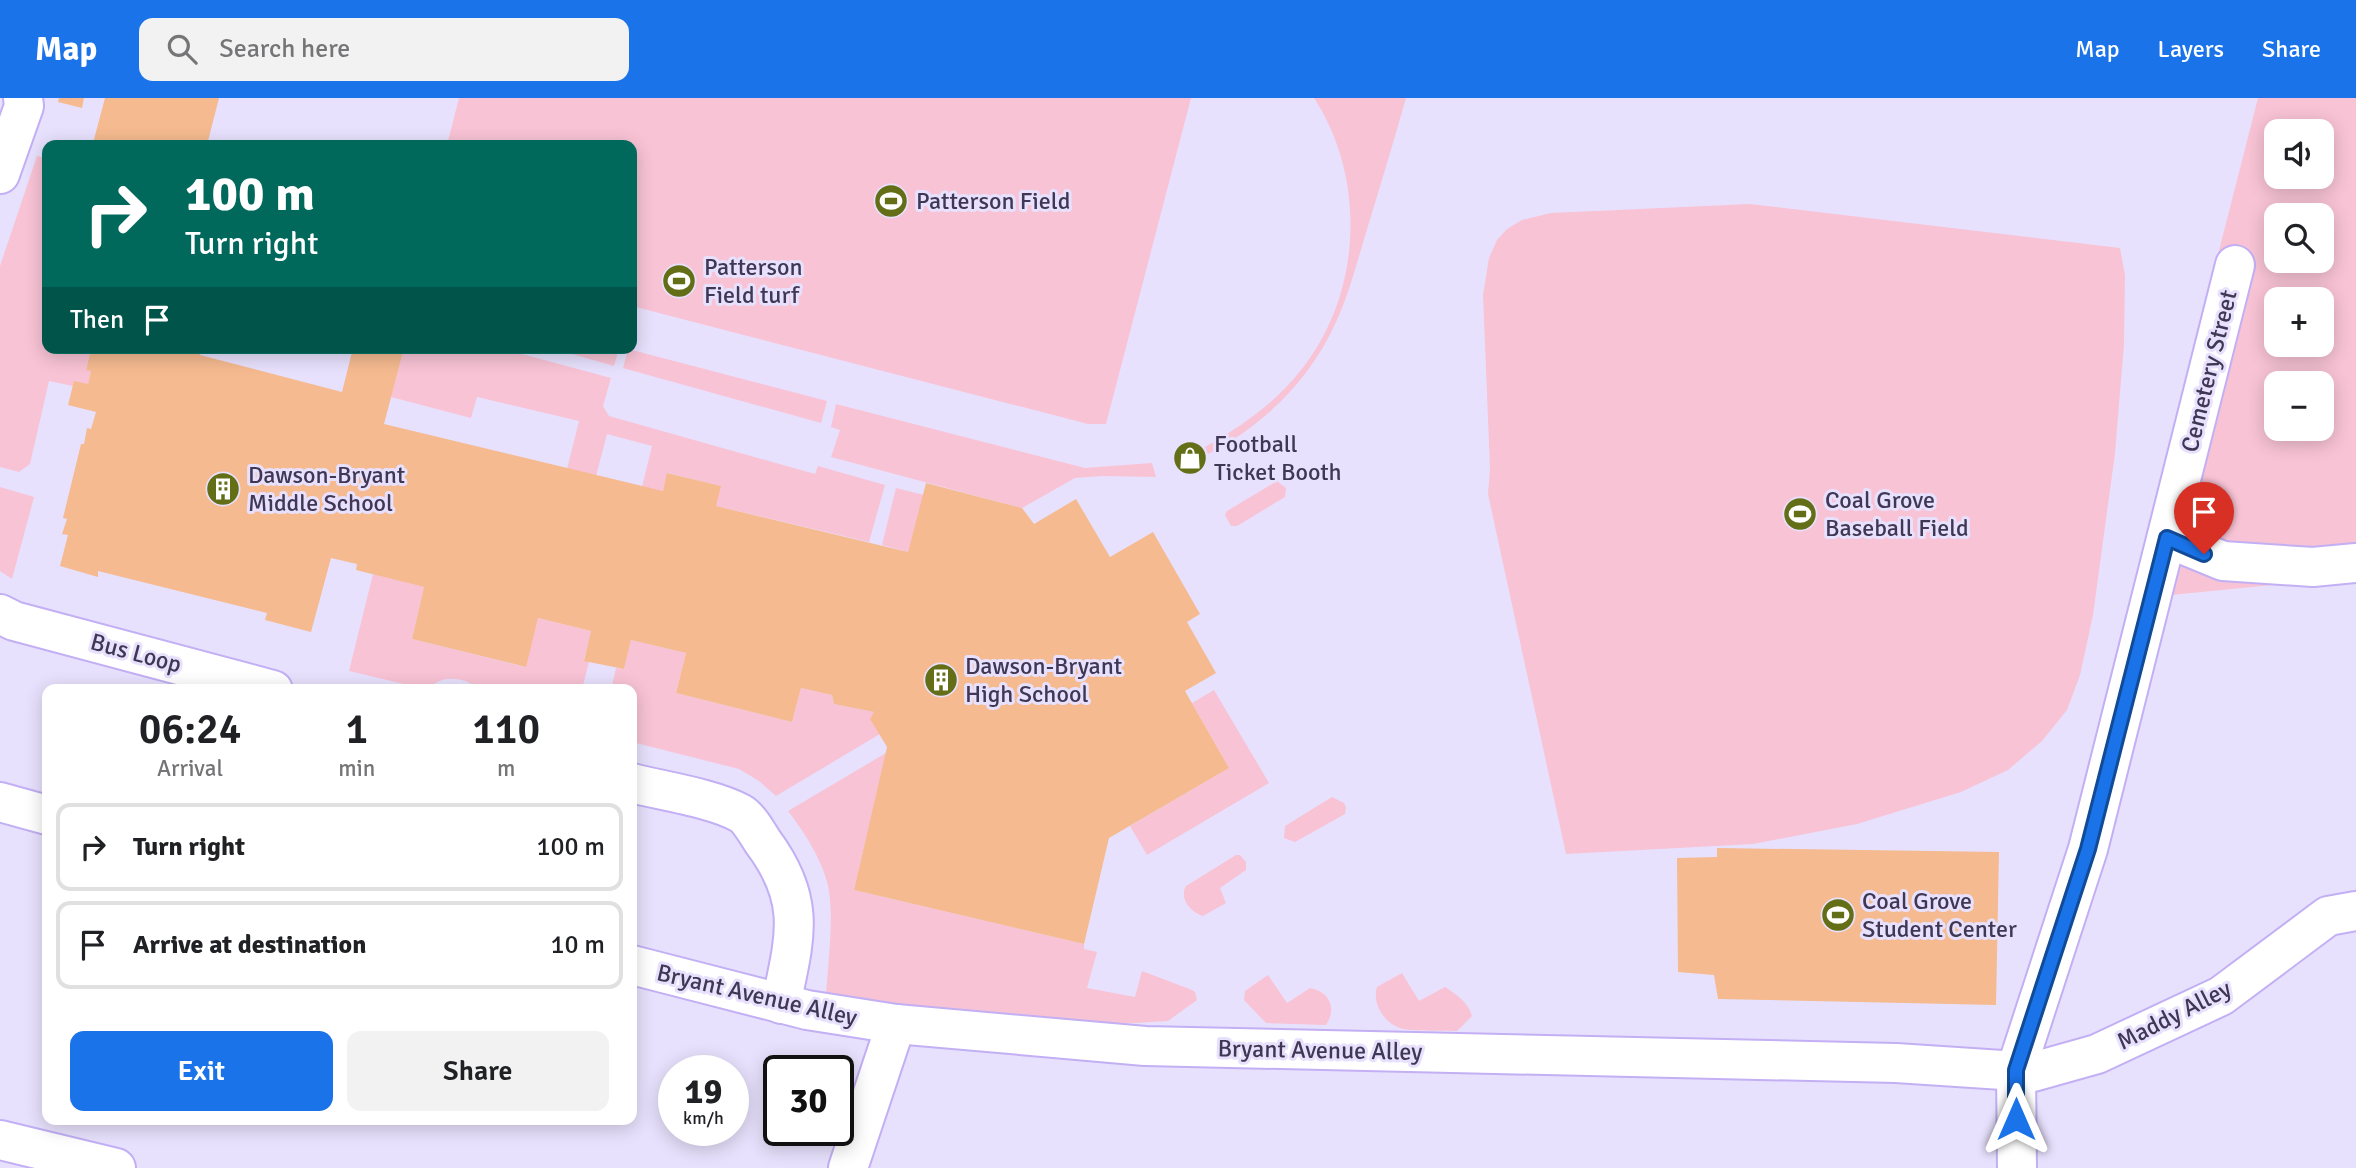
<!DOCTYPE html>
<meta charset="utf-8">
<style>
:root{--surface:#fff;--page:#f2f2f2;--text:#202124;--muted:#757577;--line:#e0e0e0;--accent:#1a73e8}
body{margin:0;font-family:Signika,sans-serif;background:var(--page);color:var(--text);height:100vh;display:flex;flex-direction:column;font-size:26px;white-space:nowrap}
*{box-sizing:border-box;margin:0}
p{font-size:23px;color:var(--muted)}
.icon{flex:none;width:38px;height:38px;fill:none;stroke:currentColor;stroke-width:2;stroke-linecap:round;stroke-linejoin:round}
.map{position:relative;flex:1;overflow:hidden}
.drawer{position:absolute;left:42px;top:586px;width:595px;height:441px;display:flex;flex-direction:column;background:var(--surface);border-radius:14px;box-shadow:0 4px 18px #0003}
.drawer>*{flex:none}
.top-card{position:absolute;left:42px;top:42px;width:595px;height:214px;border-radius:14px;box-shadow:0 4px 18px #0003;background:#00695c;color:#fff;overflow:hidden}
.tools{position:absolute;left:2264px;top:21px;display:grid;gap:14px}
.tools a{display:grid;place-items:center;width:70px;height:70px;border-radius:14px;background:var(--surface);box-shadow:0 4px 18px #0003;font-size:35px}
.speed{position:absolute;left:658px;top:957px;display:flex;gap:14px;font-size:35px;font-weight:700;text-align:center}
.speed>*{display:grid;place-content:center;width:91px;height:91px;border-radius:50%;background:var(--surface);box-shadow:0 4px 18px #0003;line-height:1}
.speed small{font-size:18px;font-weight:400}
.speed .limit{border:4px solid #111;border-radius:10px;background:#fff;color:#111}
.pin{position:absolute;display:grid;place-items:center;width:60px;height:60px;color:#fff;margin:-72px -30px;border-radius:50% 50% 50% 0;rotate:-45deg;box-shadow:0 0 7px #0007}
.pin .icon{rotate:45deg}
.me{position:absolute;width:77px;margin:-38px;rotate:0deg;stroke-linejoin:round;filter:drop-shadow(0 0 5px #0008)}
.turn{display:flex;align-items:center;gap:24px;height:147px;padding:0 28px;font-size:32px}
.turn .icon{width:91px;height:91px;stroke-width:2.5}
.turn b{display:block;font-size:49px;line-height:60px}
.then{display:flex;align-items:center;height:66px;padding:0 28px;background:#0003;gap:14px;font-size:26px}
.eta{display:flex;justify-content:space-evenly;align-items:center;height:119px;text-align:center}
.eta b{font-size:42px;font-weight:600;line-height:49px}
.primary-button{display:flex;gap:14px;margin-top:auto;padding:14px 28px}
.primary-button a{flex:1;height:80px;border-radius:14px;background:var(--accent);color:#fff;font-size:28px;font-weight:600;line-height:80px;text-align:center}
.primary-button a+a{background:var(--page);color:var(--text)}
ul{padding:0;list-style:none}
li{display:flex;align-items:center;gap:21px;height:88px;margin:0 14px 10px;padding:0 14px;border:4px solid var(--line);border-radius:14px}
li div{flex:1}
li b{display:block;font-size:26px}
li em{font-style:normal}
header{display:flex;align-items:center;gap:42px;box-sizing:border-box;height:98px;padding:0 35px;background:var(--accent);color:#fff}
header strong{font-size:33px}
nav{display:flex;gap:38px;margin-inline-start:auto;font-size:24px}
.search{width:490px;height:63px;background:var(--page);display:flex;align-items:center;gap:18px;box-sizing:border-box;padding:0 24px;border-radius:14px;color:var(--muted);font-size:26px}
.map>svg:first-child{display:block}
.green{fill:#f8c3d5;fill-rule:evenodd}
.building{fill:#f5ba90}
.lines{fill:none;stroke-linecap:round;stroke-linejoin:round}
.minor-casing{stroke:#c2aff4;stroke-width:42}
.minor{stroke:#fff;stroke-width:38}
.route-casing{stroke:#114b97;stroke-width:18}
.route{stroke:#1a73e8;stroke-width:12}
.labels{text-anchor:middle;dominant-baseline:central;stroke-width:6;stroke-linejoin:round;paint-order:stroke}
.poi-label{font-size:24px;fill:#3f3753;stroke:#e8e1fd;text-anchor:start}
.street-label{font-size:24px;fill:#3f3753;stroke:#e8e1fd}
</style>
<header>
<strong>Map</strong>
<div class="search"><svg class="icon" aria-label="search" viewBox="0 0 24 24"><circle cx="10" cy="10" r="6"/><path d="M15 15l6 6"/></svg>Search here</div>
<nav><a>Map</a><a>Layers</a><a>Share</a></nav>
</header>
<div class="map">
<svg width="2356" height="1070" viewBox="0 0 2356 1070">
<rect width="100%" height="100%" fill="#e8e1fd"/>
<g class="green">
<polygon points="459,0 1191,0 1106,326 1088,326 632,208 632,47 447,47"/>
<path d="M1314,0H1406C1394,43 1381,85 1368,128C1358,160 1350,194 1336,224C1310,282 1264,327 1208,356L1205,349C1242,328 1275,305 1301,272C1362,196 1367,81 1314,0Z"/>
<path d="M2258,0H2356V479L2130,501ZM2277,33H2322V79H2277ZM2277,117H2322V163H2277ZM2277,201H2322V247H2277ZM2277,285H2322V331H2277Z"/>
<polygon points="37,58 47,60 47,250 91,250 86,271 91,273 88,286 73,288 49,283 30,366 19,374 0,369 0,168"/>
<polygon points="1750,106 2120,150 2125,177 2124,246 2115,355 2093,517 2080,577 2067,612 2042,643 2008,672 1961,694 1857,726 1753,746 1566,756 1488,396 1490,370 1483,197 1489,160 1497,142 1507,131 1522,122 1551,115"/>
<polygon points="404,250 500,250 611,280 603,308 609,318 815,376 818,368 885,387 869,444 716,408 720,388 668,375 663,393 642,389 652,348 607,336 596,378 567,371 579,323 477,299 471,320 391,299"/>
<polygon points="551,250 619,250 614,268"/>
<polygon points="628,251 827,303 821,325 623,270"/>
<polygon points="836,306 1085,370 1152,365 1156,379 1103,378 1075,380 1022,410 831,359 840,332 831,329"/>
<polygon points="1277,383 1286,390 1285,399 1237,428 1231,428 1225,417 1227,413"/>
<polygon points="0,389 34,399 12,481 0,473"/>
<polygon points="896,390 924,397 908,454 882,447"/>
<path d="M373,476L424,489L412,541L525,569L538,520L591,533L584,562L589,564L582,591H478C467,579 439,576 430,591H425L349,573Z"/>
<polygon points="631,542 686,555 676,595 792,624 801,590 832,597 834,606 874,614 880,636 776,698 759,683 739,671 632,644 632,592 611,592 616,570 624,571"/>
<polygon points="1214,592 1269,685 1147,757 1130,728 1229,670 1192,605"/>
<path d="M886,655L854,792L1084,846V851L1097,854L1087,890L1135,899L1142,873L1192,892L1195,894L1197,902L1168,923L1119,926L1033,922L914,910L826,897C828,867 835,811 827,784C820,758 804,734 788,713Z"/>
<polygon points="1332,699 1344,705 1346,710 1345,716 1295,744 1284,740 1285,728"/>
<path d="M1236,757H1240L1246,764V772L1220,790L1226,805L1203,818C1190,814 1179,800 1186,788Z"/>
<path d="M1402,875L1419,903L1445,889C1457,897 1468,904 1472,918L1457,933C1444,932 1410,934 1400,930C1383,924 1372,905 1377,889Z"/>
<path d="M1268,877L1287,905L1310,890C1330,894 1337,910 1326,927L1266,925L1244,902L1245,893Z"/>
</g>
<g class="building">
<polygon points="59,0 84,0 82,10 58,4"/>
<polygon points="105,0 219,0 207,47 104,47 93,45"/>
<polygon points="91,250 202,250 200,257 342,294 353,250 404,250 384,326 663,393 667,375 721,388 716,408 908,454 926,385 1022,410 1034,426 1076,401 1110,459 1153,434 1200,516 1187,524 1216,575 1185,593 1229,670 1109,740 1084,846 854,792 887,649 870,621 874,614 834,606 832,597 801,590 792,624 676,595 686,555 631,542 624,571 584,563 591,533 538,520 526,569 412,541 424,489 356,472 357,466 331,460 311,534 265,522 267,515 98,473 98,479 60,468 68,437 62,436 67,421 63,420 81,346 84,346 87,330 91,331 96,314 68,307 74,283 88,286 91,273 86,272"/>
<polygon points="1199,349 1204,364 1182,371 1177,356"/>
<polygon points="1717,750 1999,754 1996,907 1718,901 1714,877 1678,874 1677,760 1717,759"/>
</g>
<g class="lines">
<g class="minor-casing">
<g id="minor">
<polyline points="0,76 24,8 23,0"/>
<polyline points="2167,440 2223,463 2313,469 2356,465"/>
<polyline points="0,516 14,523 273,592"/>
<path d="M632,685C663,693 712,700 740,715C749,720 757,735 763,744C807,803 795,839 781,906"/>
<polyline points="0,704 47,717"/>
<polyline points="632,867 807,912 896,926 1145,948 1896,965 2033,974 2097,956 2221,898 2328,818 2356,813"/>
<polyline points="0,1042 116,1070"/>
<polyline points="848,1070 896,926"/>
<polyline points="2017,1070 2016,972 2088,751 2235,167"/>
</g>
</g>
<use href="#minor" class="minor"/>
</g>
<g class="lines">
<g class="route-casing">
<polyline id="route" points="2016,1021 2016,972 2088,751 2167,440 2204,456"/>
</g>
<use href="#route" class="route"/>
</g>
<defs>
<g id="stadium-disc" transform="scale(1.75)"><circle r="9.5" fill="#636e17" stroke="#e8e1fd"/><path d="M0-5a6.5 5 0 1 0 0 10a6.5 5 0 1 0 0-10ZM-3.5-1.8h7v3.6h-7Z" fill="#fff"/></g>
<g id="shop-disc" transform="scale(1.75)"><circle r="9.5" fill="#636e17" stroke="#e8e1fd"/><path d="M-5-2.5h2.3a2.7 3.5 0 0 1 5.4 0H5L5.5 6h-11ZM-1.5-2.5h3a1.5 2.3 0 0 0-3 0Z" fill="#fff"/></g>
<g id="building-disc" transform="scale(1.75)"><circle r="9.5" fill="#636e17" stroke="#e8e1fd"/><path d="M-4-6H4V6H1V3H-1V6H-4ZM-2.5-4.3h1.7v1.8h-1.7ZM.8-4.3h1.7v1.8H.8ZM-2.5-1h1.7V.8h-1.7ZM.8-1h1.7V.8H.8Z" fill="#fff"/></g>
</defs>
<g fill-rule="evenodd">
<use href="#stadium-disc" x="891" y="103"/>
<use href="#stadium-disc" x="679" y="183"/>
<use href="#shop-disc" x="1190" y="360"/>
<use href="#building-disc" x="223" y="391"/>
<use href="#stadium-disc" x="1800" y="416"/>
<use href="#building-disc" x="941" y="582"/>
<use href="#stadium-disc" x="1838" y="817"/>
</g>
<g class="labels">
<g class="poi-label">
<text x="916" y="103">Patterson Field</text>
<text x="704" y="169">Patterson<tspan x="704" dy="28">Field turf</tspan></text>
<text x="1214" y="346">Football<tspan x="1214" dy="28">Ticket Booth</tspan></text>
<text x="248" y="377">Dawson-Bryant<tspan x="248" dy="28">Middle School</tspan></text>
<text x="1825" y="402">Coal Grove<tspan x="1825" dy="28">Baseball Field</tspan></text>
<text x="965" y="568">Dawson-Bryant<tspan x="965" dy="28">High School</tspan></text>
<text x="1862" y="803">Coal Grove<tspan x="1862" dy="28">Student Center</tspan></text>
</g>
<g class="street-label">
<text transform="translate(2209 273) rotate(-76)">Cemetery Street</text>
<text transform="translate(136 555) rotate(15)">Bus Loop</text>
<text transform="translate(757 897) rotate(13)">Bryant Avenue Alley</text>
<text transform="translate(2174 917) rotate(-27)">Maddy Alley</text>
<text transform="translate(1320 952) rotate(1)">Bryant Avenue Alley</text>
</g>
</g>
</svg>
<div class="tools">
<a><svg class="icon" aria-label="sound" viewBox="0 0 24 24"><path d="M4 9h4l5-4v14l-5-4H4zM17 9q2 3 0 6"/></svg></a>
<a><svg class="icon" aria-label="search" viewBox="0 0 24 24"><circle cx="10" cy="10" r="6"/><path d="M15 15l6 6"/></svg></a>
<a>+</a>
<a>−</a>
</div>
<div class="speed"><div>19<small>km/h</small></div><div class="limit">30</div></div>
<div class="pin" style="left:2204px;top:456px;background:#d93025"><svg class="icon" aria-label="arrive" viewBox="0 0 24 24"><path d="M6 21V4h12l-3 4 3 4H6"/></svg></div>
<svg class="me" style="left:2016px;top:1021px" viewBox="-20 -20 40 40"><path d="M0-17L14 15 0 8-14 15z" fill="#1a73e8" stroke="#fff" stroke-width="4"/></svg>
<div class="top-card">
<div class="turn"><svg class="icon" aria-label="right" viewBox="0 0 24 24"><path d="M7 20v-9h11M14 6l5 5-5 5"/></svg><div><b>100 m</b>Turn right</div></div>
<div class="then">Then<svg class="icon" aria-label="arrive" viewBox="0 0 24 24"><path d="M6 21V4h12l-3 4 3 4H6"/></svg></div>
</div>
<section class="drawer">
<div class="eta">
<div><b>06:24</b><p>Arrival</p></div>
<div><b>1</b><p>min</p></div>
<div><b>110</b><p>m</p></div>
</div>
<ul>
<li><svg class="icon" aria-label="right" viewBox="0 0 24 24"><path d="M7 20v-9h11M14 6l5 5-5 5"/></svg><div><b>Turn right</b></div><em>100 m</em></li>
<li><svg class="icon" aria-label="arrive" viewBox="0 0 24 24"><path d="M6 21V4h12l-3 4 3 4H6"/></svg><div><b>Arrive at destination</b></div><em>10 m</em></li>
</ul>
<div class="primary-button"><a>Exit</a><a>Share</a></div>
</section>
</div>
